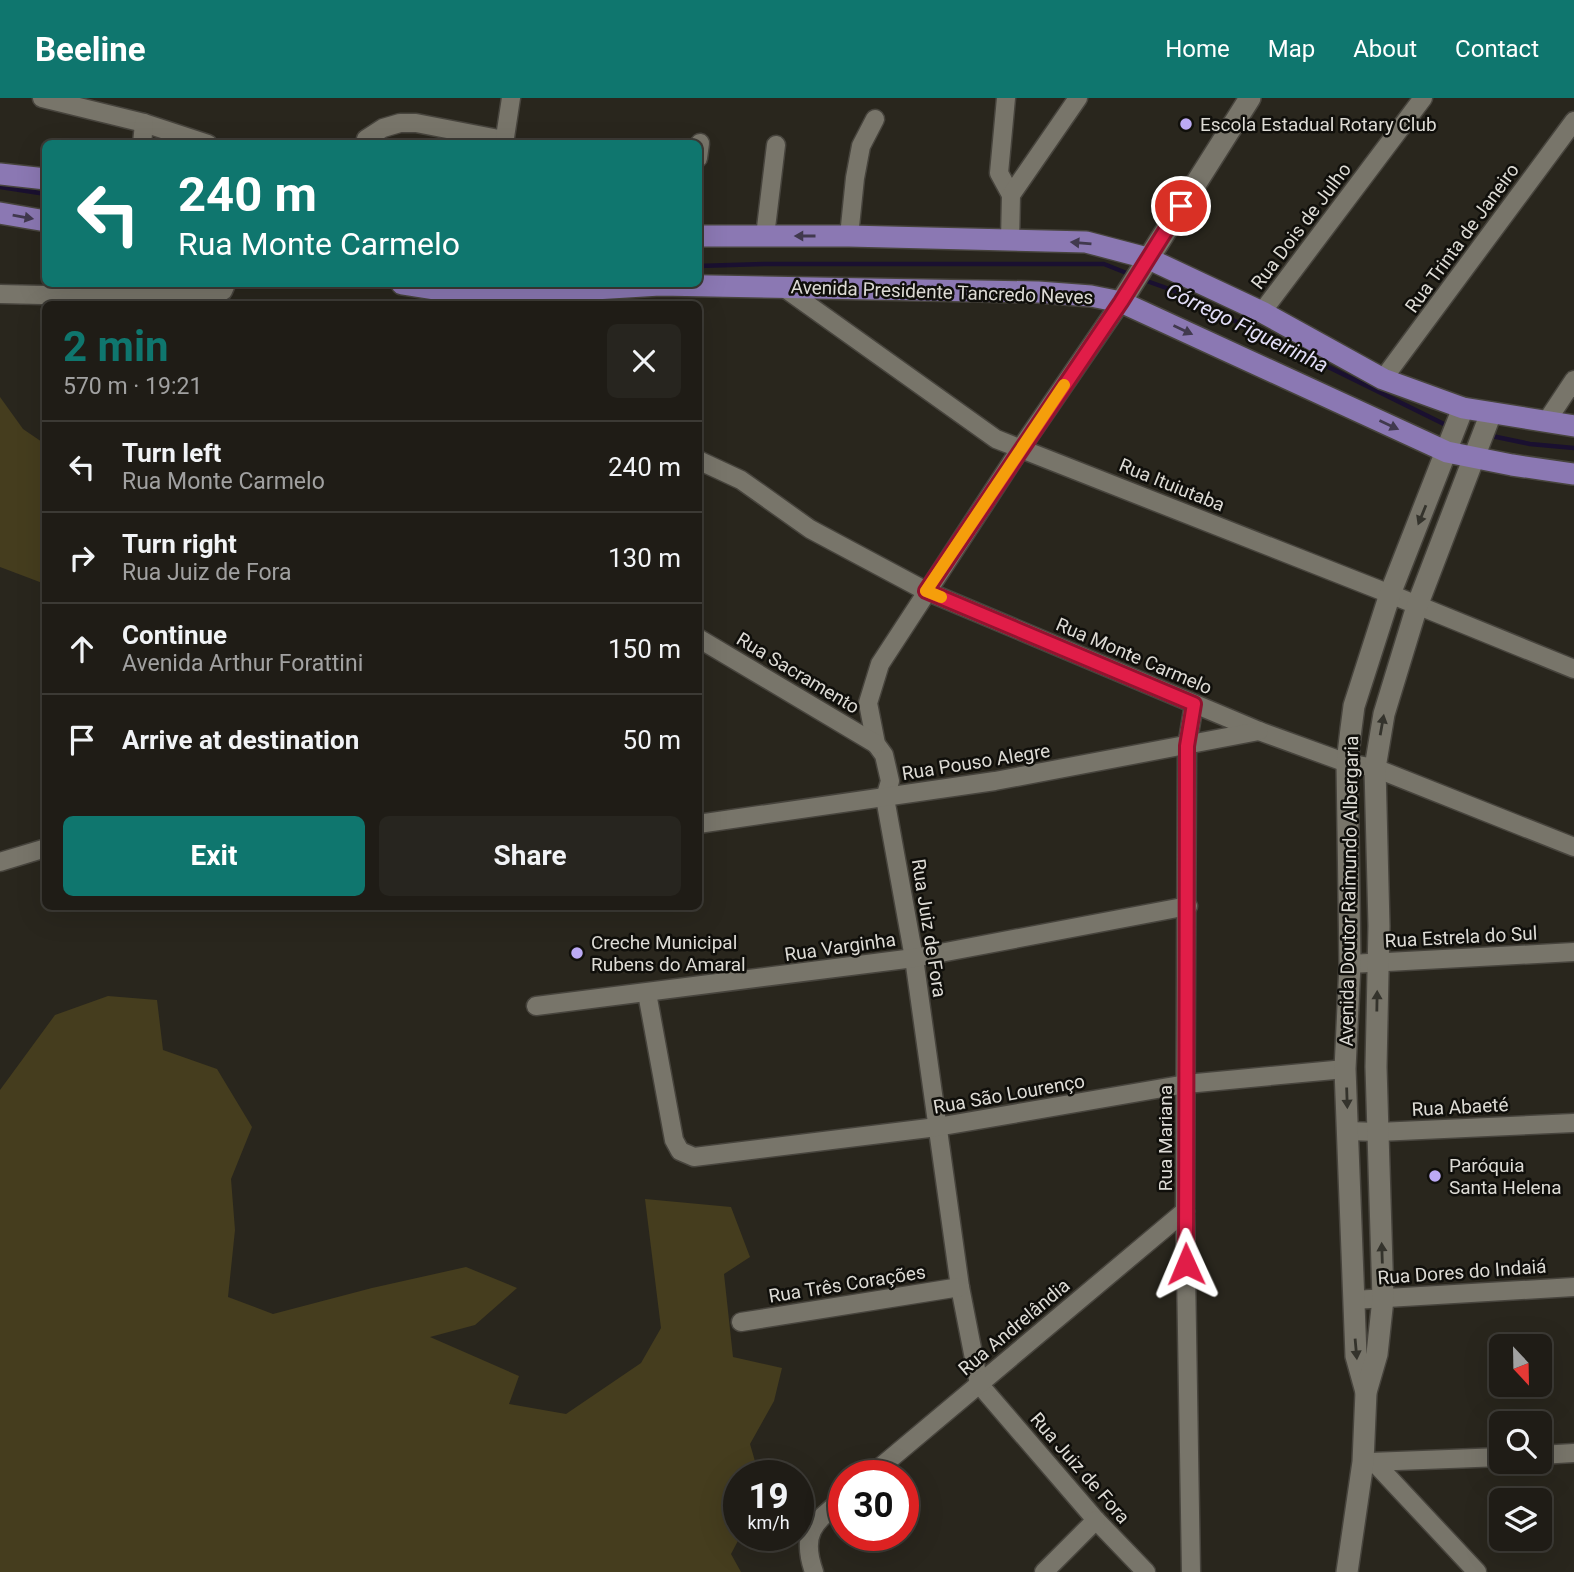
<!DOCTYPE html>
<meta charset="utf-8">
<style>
:root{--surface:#1f1c16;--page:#27251f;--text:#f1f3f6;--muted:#a1a1a1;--line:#3c3a35;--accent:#0f766e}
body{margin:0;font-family:Roboto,sans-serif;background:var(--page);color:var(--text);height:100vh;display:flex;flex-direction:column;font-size:26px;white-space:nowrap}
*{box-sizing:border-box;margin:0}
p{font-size:23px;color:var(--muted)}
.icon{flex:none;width:38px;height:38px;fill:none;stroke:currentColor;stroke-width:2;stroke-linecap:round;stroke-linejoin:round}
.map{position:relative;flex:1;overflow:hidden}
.details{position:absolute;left:42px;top:203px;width:660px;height:609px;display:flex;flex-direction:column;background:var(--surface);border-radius:10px;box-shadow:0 7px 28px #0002,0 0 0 2px var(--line)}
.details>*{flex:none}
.guide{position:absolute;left:42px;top:42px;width:660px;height:147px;border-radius:10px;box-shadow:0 7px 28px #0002,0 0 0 2px var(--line);background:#0f766e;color:#fff;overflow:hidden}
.needle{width:46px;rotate:158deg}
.tools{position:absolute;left:1489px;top:1236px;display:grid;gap:14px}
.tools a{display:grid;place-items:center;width:63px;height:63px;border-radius:10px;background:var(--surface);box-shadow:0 7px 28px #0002,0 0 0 2px var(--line);font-size:35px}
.speed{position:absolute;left:723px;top:1362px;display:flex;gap:14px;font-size:35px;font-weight:700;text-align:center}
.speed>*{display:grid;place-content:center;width:91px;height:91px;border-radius:50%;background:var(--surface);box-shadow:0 7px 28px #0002,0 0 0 2px var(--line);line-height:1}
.speed small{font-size:18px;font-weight:400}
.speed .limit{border:10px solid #d22;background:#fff;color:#111}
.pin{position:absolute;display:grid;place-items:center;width:60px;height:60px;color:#fff;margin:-30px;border:4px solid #fff;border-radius:50%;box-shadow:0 2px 7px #0007}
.me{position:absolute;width:77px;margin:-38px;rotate:359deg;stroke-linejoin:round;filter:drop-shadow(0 0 5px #0008)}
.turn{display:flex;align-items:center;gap:24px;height:147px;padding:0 21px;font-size:32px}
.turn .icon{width:91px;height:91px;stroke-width:2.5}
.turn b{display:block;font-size:49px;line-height:60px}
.round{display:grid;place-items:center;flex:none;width:74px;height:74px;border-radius:10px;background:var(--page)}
.overview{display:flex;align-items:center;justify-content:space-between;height:119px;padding:0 21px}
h1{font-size:42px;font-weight:700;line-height:52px;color:var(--accent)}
.action{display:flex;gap:14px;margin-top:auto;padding:14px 21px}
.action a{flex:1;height:80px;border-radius:10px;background:var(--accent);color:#fff;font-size:28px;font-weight:700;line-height:80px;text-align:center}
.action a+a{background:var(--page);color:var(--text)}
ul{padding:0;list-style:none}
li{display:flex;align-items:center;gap:21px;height:91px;padding:0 21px;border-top:2px solid var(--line)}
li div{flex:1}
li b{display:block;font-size:26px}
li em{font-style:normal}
header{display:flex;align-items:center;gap:42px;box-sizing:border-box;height:98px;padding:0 35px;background:var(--accent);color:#fff}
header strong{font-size:33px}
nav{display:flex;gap:38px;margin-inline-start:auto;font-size:24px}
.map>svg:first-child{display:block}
.green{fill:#453d1e}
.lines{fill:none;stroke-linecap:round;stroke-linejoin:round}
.stream{stroke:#1a1030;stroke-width:4.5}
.minor-casing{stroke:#47443d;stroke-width:21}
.tertiary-casing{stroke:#47443d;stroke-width:24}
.primary-casing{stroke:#47443d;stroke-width:24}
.minor{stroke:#78756a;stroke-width:18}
.tertiary{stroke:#78756a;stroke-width:21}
.primary{stroke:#8b78b3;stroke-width:21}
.oneway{fill:#41394e}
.oneway2{fill:#34332c}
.route-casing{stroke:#92132f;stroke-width:18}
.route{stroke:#e11d48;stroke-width:12}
.slow{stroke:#f59e0b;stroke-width:12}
.poi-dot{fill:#bcaaf5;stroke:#100f0b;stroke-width:2.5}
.labels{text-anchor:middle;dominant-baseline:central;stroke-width:5;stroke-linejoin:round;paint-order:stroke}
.poi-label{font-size:19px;fill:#dddbd5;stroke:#100f0b;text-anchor:start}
.street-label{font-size:19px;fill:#dddbd5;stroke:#100f0b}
.water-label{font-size:21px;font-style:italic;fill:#e3def8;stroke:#100f0b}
</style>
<header>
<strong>Beeline</strong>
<nav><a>Home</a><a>Map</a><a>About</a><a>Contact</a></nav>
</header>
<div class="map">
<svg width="1574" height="1474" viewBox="0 0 1574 1474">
<rect width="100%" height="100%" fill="#29261d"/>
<g class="green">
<polygon points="0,299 23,331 45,346 45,486 0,469"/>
<polygon points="108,898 157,902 163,952 217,971 252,1029 231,1081 235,1132 228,1199 273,1216 372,1190 466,1169 517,1190 475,1227 430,1239 519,1278 509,1306 566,1316 641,1265 661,1230 645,1101 731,1109 750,1159 724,1176 733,1259 782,1270 774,1303 750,1346 759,1377 738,1377 738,1437 741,1437 731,1456 741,1474 0,1474 0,992 55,917"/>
</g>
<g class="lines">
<g class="stream">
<polyline points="0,89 46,96"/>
<polyline points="698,168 766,166 1104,166 1129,176"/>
<polyline points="1144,182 1172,192 1448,328"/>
<polyline points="1487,337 1530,346 1574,350"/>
</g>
<g class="minor-casing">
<g id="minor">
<polyline points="42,0 144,25 208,46"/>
<polyline points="1006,0 999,75 1011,97"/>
<polyline points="142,46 144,25"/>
<polyline points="365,46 366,41 383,30 400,25 416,25 504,42"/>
<polyline points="504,46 511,0"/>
<polyline points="698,60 700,45"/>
<polyline points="765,138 776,47"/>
<polyline points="849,138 855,80 861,48 875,21"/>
<polyline points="1010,143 1011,97 1078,0"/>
<polyline points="783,189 996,341 1390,496 1574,571"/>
<polyline points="0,196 125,199 213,197 223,193 226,186"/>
<polyline points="1121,204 1021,350 880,566 868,605 876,646 884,657 890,683 885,700 914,860 960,1189 979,1286 1096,1422 1146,1474"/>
<polyline points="1262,214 1423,0"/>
<polyline points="1383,281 1574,23"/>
<polyline points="1546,324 1574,282"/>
<polyline points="698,362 741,382 810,431 926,493 1259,633 1347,665 1375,670 1574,749"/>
<polyline points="698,540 876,646"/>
<polyline points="698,726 995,683 1259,633"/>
<polyline points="0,764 46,750"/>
<polyline points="1350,866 1574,854"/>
<polyline points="647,895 674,1042 680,1053 694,1059 937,1029 1186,986 1345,971"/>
<polyline points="536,908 914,860 1188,808"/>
<polyline points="1348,1033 1378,1034 1574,1025"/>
<polyline points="1353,1202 1574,1189"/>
<polyline points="741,1224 960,1189"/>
<polyline points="1540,1357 1574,1355"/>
<polyline points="1370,1364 1502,1359"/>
<polyline points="1375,1365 1477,1474"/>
<polyline points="871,1377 1185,1113"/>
<path d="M814,1474C800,1434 815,1424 844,1400"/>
<polyline points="1044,1474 1096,1422"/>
<polyline points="1191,1474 1185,1113 1187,648 1194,606"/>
</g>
</g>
<g class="tertiary-casing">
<g id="tertiary">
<polyline points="1121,204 1250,0"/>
<polyline points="1366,1294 1356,1258 1345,971 1350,866 1347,665 1351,631 1354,608 1390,496 1463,310"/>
<polyline points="1347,1474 1363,1364 1366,1294 1377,1256 1383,1201 1376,969 1379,828 1375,670 1384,616 1417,508 1491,315"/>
</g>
</g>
<g class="primary-casing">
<g id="primary">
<polyline points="0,76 46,81"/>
<polyline points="0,115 46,123"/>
<polyline points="698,138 849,138 1086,144 1147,160 1262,214 1383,281 1463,310 1574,328"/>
<polyline points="402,186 479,198 660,187 1038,194 1091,198 1121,204 1447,354 1512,367 1574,376"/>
</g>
</g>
<use href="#minor" class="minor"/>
<use href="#tertiary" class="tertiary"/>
<use href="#primary" class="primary"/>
</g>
<defs><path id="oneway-solid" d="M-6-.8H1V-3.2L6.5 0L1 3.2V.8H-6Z" transform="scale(1.75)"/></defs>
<g class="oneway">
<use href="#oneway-solid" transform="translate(23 119) rotate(10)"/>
<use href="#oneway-solid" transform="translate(805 138) rotate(180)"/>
<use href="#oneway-solid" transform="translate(1081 145) rotate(-175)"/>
<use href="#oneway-solid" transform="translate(1183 232) rotate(25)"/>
<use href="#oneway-solid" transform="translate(1389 327) rotate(25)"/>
</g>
<g class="oneway2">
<use href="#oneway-solid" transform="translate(1422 417) rotate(112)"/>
<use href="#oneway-solid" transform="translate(1382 627) rotate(-80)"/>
<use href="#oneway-solid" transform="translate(1377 903) rotate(-89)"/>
<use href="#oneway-solid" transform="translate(1347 1000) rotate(88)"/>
<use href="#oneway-solid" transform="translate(1382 1155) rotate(-92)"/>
<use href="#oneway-solid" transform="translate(1356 1251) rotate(85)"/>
</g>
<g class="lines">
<g class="route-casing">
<polyline id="route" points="1181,108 1121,204 926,493 1194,606 1187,648 1186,1166"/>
</g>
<use href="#route" class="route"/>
<polyline class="slow" points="941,499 926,493 1064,287"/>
</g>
<g class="poi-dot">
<circle cx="1186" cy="26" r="7"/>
<circle cx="577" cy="855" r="7"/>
<circle cx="1435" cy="1078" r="7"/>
</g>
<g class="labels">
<g class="poi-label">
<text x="1200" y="26">Escola Estadual Rotary Club</text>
<text x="591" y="844">Creche Municipal<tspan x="591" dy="22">Rubens do Amaral</tspan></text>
<text x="1449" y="1067">Paróquia<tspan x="1449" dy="22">Santa Helena</tspan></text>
</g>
<g class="street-label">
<text transform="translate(1301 128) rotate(-53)">Rua Dois de Julho</text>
<text transform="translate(1462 140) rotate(-54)">Rua Trinta de Janeiro</text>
<text transform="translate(942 194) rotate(2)">Avenida Presidente Tancredo Neves</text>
<text transform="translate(1172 387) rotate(22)">Rua Ituiutaba</text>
<text transform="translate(1134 558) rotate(23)">Rua Monte Carmelo</text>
<text transform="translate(798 575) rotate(31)">Rua Sacramento</text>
<text transform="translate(976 664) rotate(-9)">Rua Pouso Alegre</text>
<text transform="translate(1349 793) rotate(-89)">Avenida Doutor Raimundo Albergaria</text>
<text transform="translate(929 830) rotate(81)">Rua Juiz de Fora</text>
<text transform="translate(1461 839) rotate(-3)">Rua Estrela do Sul</text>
<text transform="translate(840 849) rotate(-8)">Rua Varginha</text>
<text transform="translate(1009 996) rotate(-10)">Rua São Lourenço</text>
<text transform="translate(1460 1009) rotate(-3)">Rua Abaeté</text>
<text transform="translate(1165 1040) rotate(-90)">Rua Mariana</text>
<text transform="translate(1462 1174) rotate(-4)">Rua Dores do Indaiá</text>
<text transform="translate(847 1186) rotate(-9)">Rua Três Corações</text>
<text transform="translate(1014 1229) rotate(-40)">Rua Andrelândia</text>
<text transform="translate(1080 1370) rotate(49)">Rua Juiz de Fora</text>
</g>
<g class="water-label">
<text transform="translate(1247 230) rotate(26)">Córrego Figueirinha</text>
</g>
</g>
</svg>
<div class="tools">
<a><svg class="needle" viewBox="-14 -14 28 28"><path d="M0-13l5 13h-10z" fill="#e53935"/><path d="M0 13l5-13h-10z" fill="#a1a1a1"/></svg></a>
<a><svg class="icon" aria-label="search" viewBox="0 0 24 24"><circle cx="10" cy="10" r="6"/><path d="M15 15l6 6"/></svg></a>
<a><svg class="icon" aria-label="layers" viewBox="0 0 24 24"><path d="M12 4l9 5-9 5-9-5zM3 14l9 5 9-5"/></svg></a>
</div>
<div class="speed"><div>19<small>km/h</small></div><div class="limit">30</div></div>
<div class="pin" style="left:1181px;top:108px;background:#d93025"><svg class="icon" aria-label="arrive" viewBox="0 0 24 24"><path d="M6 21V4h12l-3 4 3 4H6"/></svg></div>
<svg class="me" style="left:1186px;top:1166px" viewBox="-20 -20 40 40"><path d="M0-17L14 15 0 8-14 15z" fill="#e11d48" stroke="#fff" stroke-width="4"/></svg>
<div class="guide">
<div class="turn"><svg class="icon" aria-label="left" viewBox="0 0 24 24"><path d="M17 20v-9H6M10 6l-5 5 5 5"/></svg><div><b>240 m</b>Rua Monte Carmelo</div></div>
</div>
<section class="details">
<div class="overview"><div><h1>2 min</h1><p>570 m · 19:21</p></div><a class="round"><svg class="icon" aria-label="close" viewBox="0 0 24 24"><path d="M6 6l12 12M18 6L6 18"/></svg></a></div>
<ul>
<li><svg class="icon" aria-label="left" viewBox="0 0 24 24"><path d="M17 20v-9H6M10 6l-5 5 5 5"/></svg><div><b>Turn left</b><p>Rua Monte Carmelo</p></div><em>240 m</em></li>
<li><svg class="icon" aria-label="right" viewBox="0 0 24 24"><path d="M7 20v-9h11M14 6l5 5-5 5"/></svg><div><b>Turn right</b><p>Rua Juiz de Fora</p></div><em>130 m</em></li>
<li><svg class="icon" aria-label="ahead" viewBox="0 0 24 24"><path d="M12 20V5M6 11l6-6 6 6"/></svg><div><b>Continue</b><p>Avenida Arthur Forattini</p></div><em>150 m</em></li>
<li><svg class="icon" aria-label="arrive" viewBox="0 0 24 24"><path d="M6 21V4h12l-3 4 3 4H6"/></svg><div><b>Arrive at destination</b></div><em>50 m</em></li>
</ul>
<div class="action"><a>Exit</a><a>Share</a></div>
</section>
</div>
